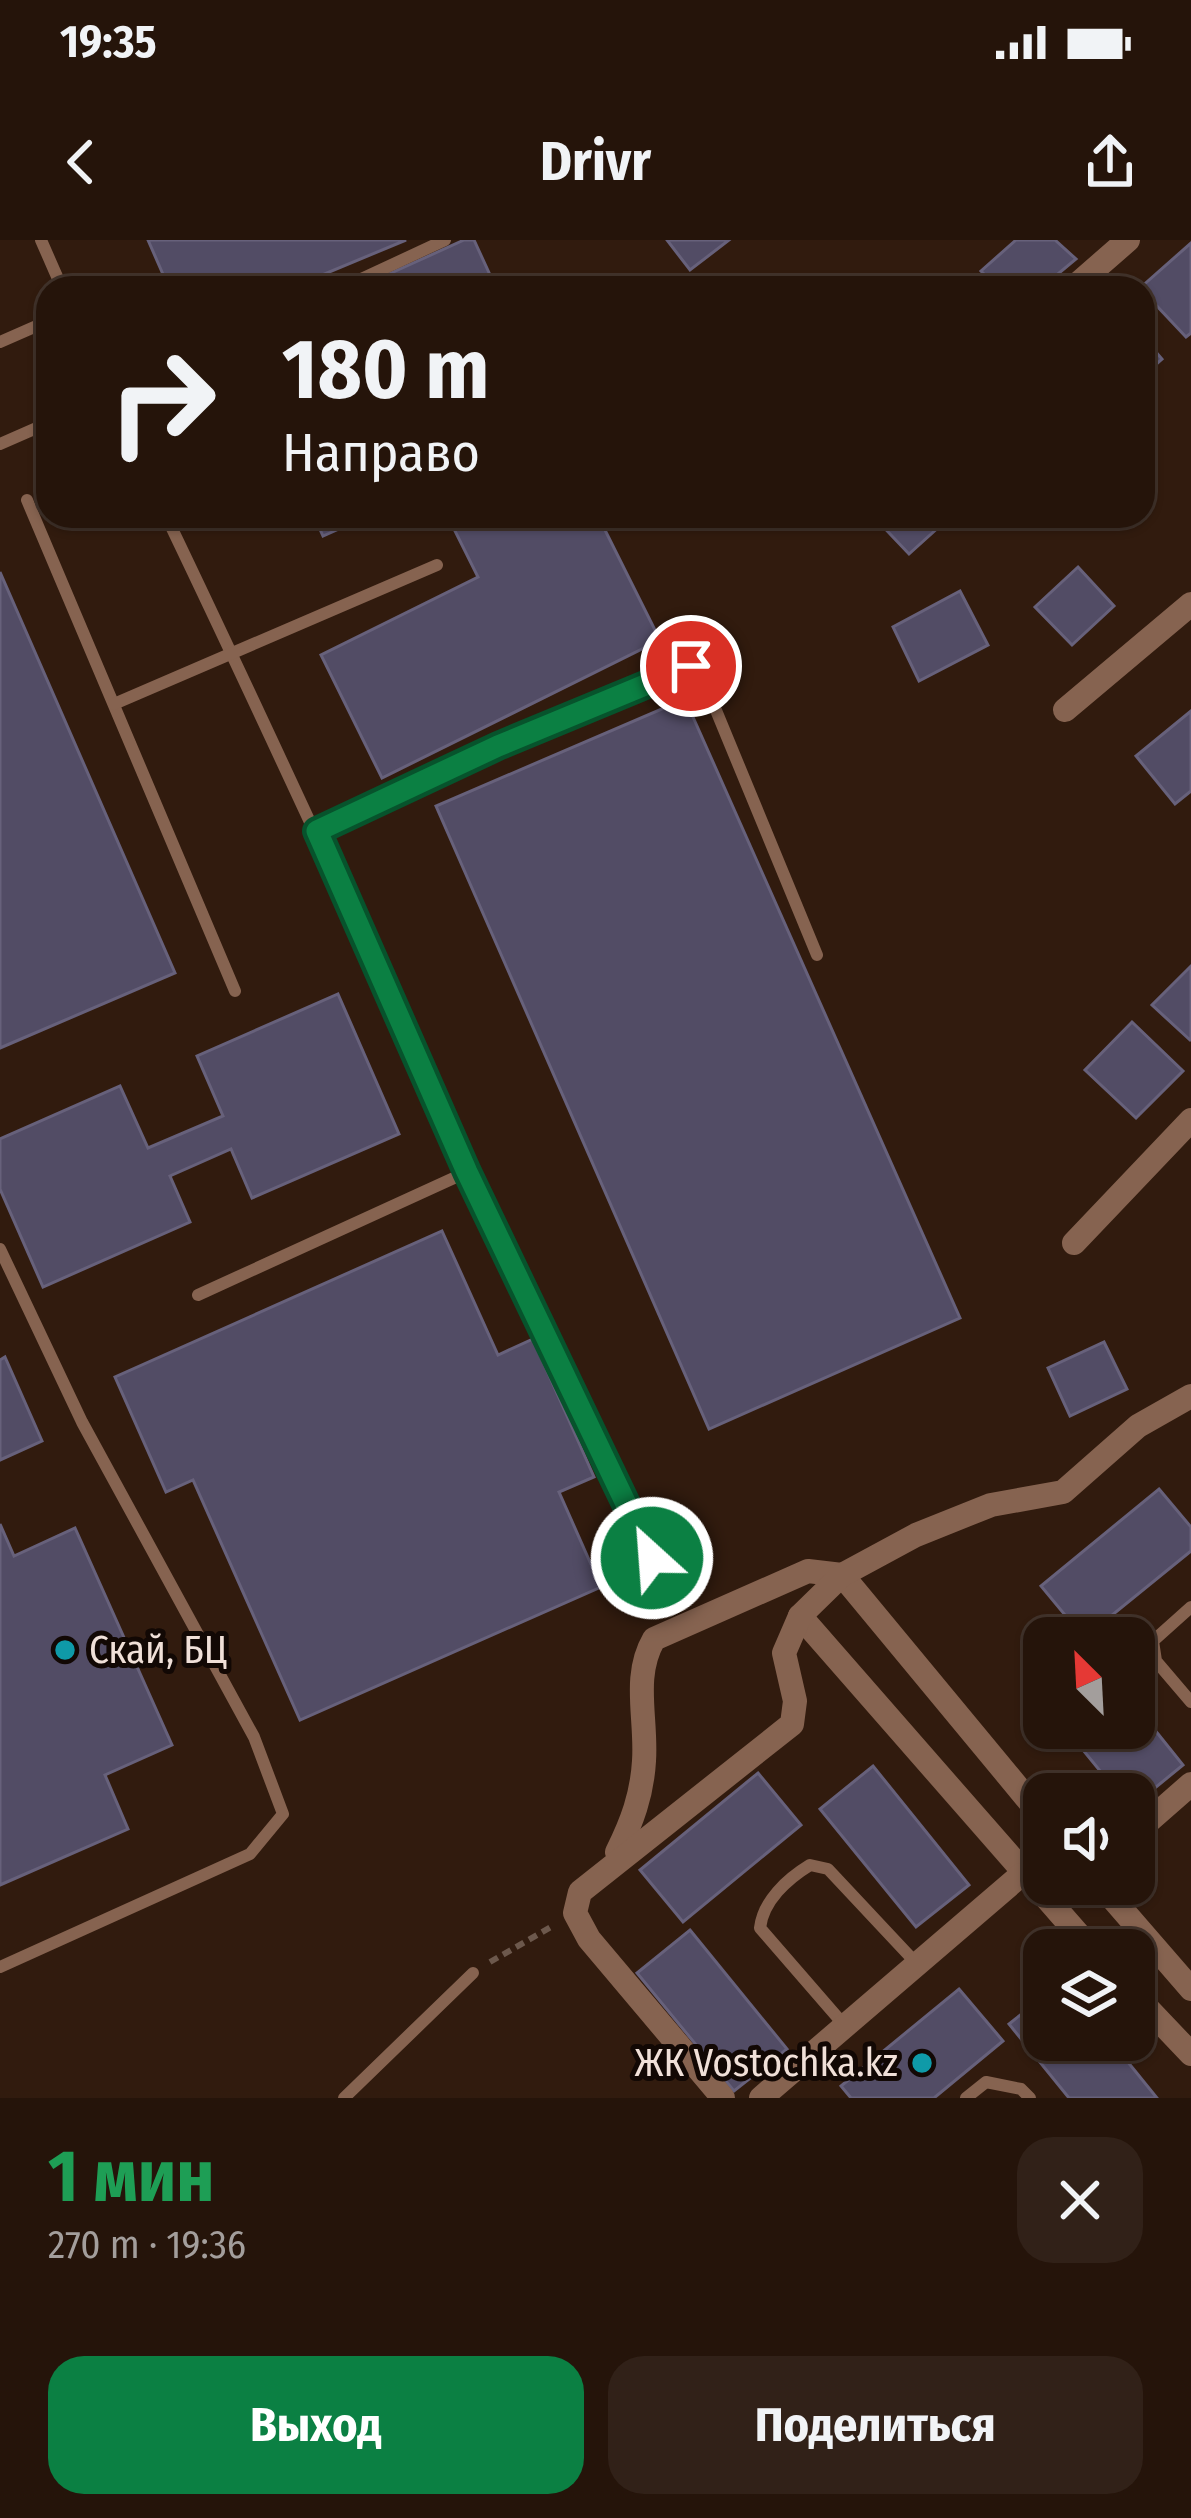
<!DOCTYPE html>
<html lang="ru">
<meta charset="utf-8">
<style>
:root{--surface:#25140a;--page:#312118;--text:#f1f3f6;--muted:#a39e9c;--line:#42332b;--accent:#0b8043}
body{margin:0;font-family:"Fira Sans Condensed",sans-serif;background:var(--page);color:var(--text);height:100vh;display:flex;flex-direction:column;font-size:45px;white-space:nowrap}
*{box-sizing:border-box;margin:0}
p{font-size:39px;color:var(--muted)}
.icon{flex:none;width:66px;height:66px;fill:none;stroke:currentColor;stroke-width:2;stroke-linecap:round;stroke-linejoin:round}
.map{position:relative;height:1858px;overflow:hidden}
.drawer{display:flex;flex-direction:column;background:var(--surface);flex:1}
.drawer>*{flex:none}
.hud{position:absolute;left:36px;top:36px;width:1119px;height:252px;border-radius:36px;box-shadow:0 3px 9px #0004,0 0 0 3px var(--line);background:#25140a;color:var(--text);overflow:hidden}
.needle{width:78px;rotate:336deg}
.buttons{position:absolute;left:1023px;top:1377px;display:grid;gap:24px}
.buttons a{display:grid;place-items:center;width:132px;height:132px;border-radius:24px;background:var(--surface);box-shadow:0 3px 9px #0004,0 0 0 3px var(--line);font-size:60px}
.pin{position:absolute;display:grid;place-items:center;width:102px;height:102px;color:#fff;margin:-51px;border:6px solid #fff;border-radius:50%;box-shadow:0 3px 12px #0007}
.me{position:absolute;width:132px;margin:-66px;rotate:334deg;stroke-linejoin:round;filter:drop-shadow(0 0 9px #0008)}
.turn{display:flex;align-items:center;gap:42px;height:252px;padding:0 48px;font-size:54px}
.turn .icon{width:156px;height:156px;stroke-width:2.5}
.turn b{display:block;font-size:84px;line-height:102px}
.round{display:grid;place-items:center;flex:none;width:126px;height:126px;border-radius:36px;background:var(--page)}
.overview{display:flex;align-items:center;justify-content:space-between;height:204px;padding:0 48px}
h1{font-size:72px;font-weight:700;line-height:90px;color:#1e9e55}
.primary-button{display:flex;gap:24px;margin-top:auto;padding:24px 48px}
.primary-button a{flex:1;height:138px;border-radius:36px;background:var(--accent);color:#fff;font-size:48px;font-weight:700;line-height:138px;text-align:center}
.primary-button a+a{background:var(--page);color:var(--text)}
.status{display:flex;justify-content:space-between;align-items:center;height:84px;padding:0 60px;background:var(--surface);direction:ltr}
.status svg{height:33px;fill:currentColor}
header{display:flex;justify-content:space-between;align-items:center;height:156px;padding:0 48px;background:var(--surface);font-size:54px;font-weight:700}
.map>svg:first-child{display:block}
.building{fill:#524c65;stroke:#67617b;stroke-width:3}
.lines{fill:none;stroke-linecap:round;stroke-linejoin:round}
.path{stroke:#6c584c;stroke-width:6;stroke-dasharray:9 6;stroke-linecap:butt}
.service{stroke:#866350;stroke-width:12}
.minor{stroke:#866350;stroke-width:24}
.route-casing{stroke:#07532c;stroke-width:30}
.route{stroke:#0b8043;stroke-width:21}
.culture-dot{fill:#0f9aa8;stroke:#120804;stroke-width:4.5}
.labels{text-anchor:middle;dominant-baseline:central;stroke-width:10;stroke-linejoin:round;paint-order:stroke}
.poi-label{font-size:39px;fill:#f0e0d8;stroke:#120804;text-anchor:start}
</style>
<div class="status"><b>19:35</b><svg viewBox="0 0 49 12"><path d="M0 12V9h3v3zM5 12V6h3v6zM10 12V3h3v9zM15 12V0h3v12zM26 1h20v11H26zM47 4h2v5h-2z"/></svg></div>
<header><svg class="icon" aria-label="back" viewBox="0 0 24 24"><path d="M15 5l-7 7 7 7"/></svg>Drivr<svg class="icon" aria-label="share" viewBox="0 0 24 24"><path d="M12 15V3M7 8l5-5 5 5M5 13v7h14v-7"/></svg></header>
<div class="map">
<svg width="1191" height="1858" viewBox="0 0 1191 1858">
<rect width="100%" height="100%" fill="#311b0e"/>
<g class="building">
<polygon points="148,0 406,0 291,48 169,48"/>
<polygon points="464,0 474,0 496,48 358,48"/>
<polygon points="667,0 729,0 690,30"/>
<polygon points="1016,0 1055,0 1076,19 1041,48 998,48 981,31"/>
<polygon points="1191,3 1191,93 1186,97 1140,48"/>
<polygon points="1143,97 1162,119 1143,136"/>
<polygon points="314,276 368,276 323,296"/>
<polygon points="470,276 598,276 660,400 382,538 321,415 478,337 452,285"/>
<polygon points="873,276 951,276 909,314"/>
<polygon points="1078,327 1114,366 1072,405 1035,367"/>
<polygon points="0,332 175,733 0,808"/>
<polygon points="960,351 988,405 919,441 893,387"/>
<polygon points="685,459 960,1078 709,1189 436,566"/>
<polygon points="1191,471 1191,551 1175,564 1136,516"/>
<polygon points="1191,726 1191,799 1190,800 1152,765"/>
<polygon points="338,754 399,894 252,958 231,909 170,936 190,982 43,1047 0,949 0,899 120,846 148,908 223,876 197,816"/>
<polygon points="1132,782 1183,831 1136,878 1085,830"/>
<polygon points="442,991 498,1115 533,1099 594,1237 559,1252 601,1347 300,1480 193,1240 166,1252 115,1137"/>
<polygon points="1104,1102 1127,1149 1070,1176 1048,1128"/>
<polygon points="5,1117 42,1201 0,1220 0,1120"/>
<polygon points="1159,1249 1191,1287 1191,1311 1084,1398 1041,1346"/>
<polygon points="0,1284 14,1316 75,1288 172,1505 105,1535 128,1589 0,1645"/>
<polygon points="1134,1464 1183,1525 1134,1565 1134,1554 1119,1554 1065,1488 1134,1488"/>
<polygon points="873,1526 969,1645 916,1687 820,1569"/>
<polygon points="758,1533 801,1585 683,1682 640,1630"/>
<polygon points="690,1690 787,1809 734,1851 637,1733"/>
<polygon points="959,1749 1003,1801 934,1858 851,1858 841,1846"/>
<polygon points="1044,1756 1044,1800 1110,1800 1157,1858 1069,1858 1009,1784"/>
</g>
<g class="lines">
<polyline class="path" points="490,1722 551,1687"/>
<g class="service">
<polyline points="41,0 62,48"/>
<polyline points="342,48 445,0"/>
<polyline points="0,102 48,81"/>
<polyline points="0,204 48,183"/>
<polyline points="27,260 235,751"/>
<path d="M166,276C332,621 486,972 652,1318"/>
<polyline points="114,464 437,325"/>
<polyline points="317,591 498,505 691,426 713,463 817,715"/>
<polyline points="0,1009 82,1182 254,1497 283,1574 250,1614 0,1727"/>
<polyline points="198,1055 467,932"/>
<polyline points="1191,1367 1153,1401 1156,1421 1191,1462"/>
<path d="M845,1786L760,1688C763,1661 787,1639 810,1625L828,1629L917,1724"/>
<polyline points="344,1858 473,1733"/>
<polyline points="966,1858 986,1842 1021,1849 1030,1858"/>
</g>
<g class="minor">
<polyline points="1073,48 1128,0"/>
<polyline points="1065,470 1191,364"/>
<polyline points="1074,1003 1191,880"/>
<polyline points="800,1376 1092,1710"/>
<polyline points="1134,1594 1191,1544"/>
<path d="M617,1612C632,1582 642,1555 644,1521C647,1478 632,1437 654,1399L808,1331L842,1335L1044,1579"/>
<polyline points="1100,1644 1191,1749"/>
<polyline points="1134,1754 1191,1814"/>
<polyline points="723,1858 589,1699 575,1673 580,1652 792,1484 795,1461 784,1413 800,1376 842,1335 916,1295 991,1265 1063,1252 1138,1186 1191,1156"/>
<polyline points="761,1858 1021,1635"/>
</g>
</g>
<g class="lines">
<g class="route-casing">
<polyline id="route" points="652,1318 467,932 317,591 498,506 691,426"/>
</g>
<use href="#route" class="route"/>
</g>
<g class="culture-dot">
<circle cx="65" cy="1410" r="12"/>
<circle cx="922" cy="1823" r="12"/>
</g>
<g class="labels">
<g class="poi-label">
<text x="89" y="1410">Скай, БЦ</text>
<text x="898" y="1823" text-anchor="end">ЖК Vostochka.kz</text>
</g>
</g>
</svg>
<div class="buttons">
<a><svg class="needle" viewBox="-14 -14 28 28"><path d="M0-13l5 13h-10z" fill="#e53935"/><path d="M0 13l5-13h-10z" fill="#a39e9c"/></svg></a>
<a><svg class="icon" aria-label="sound" viewBox="0 0 24 24"><path d="M4 9h4l5-4v14l-5-4H4zM17 9q2 3 0 6"/></svg></a>
<a><svg class="icon" aria-label="layers" viewBox="0 0 24 24"><path d="M12 4l9 5-9 5-9-5zM3 14l9 5 9-5"/></svg></a>
</div>
<div class="pin" style="left:691px;top:426px;background:#d93025"><svg class="icon" aria-label="arrive" viewBox="0 0 24 24"><path d="M6 21V4h12l-3 4 3 4H6"/></svg></div>
<svg class="me" style="left:652px;top:1318px" viewBox="-20 -20 40 40"><circle r="17" fill="#0b8043" stroke="#fff" stroke-width="3"/><path d="M0-11L8 9 0 5-8 9z" fill="#fff"/></svg>
<div class="hud">
<div class="turn"><svg class="icon" aria-label="right" viewBox="0 0 24 24"><path d="M7 20v-9h11M14 6l5 5-5 5"/></svg><div><b>180 m</b>Направо</div></div>
</div>
</div>
<section class="drawer">
<div class="overview"><div><h1>1 мин</h1><p>270 m · 19:36</p></div><a class="round"><svg class="icon" aria-label="close" viewBox="0 0 24 24"><path d="M6 6l12 12M18 6L6 18"/></svg></a></div>
<div class="primary-button"><a>Выход</a><a>Поделиться</a></div>
</section>
